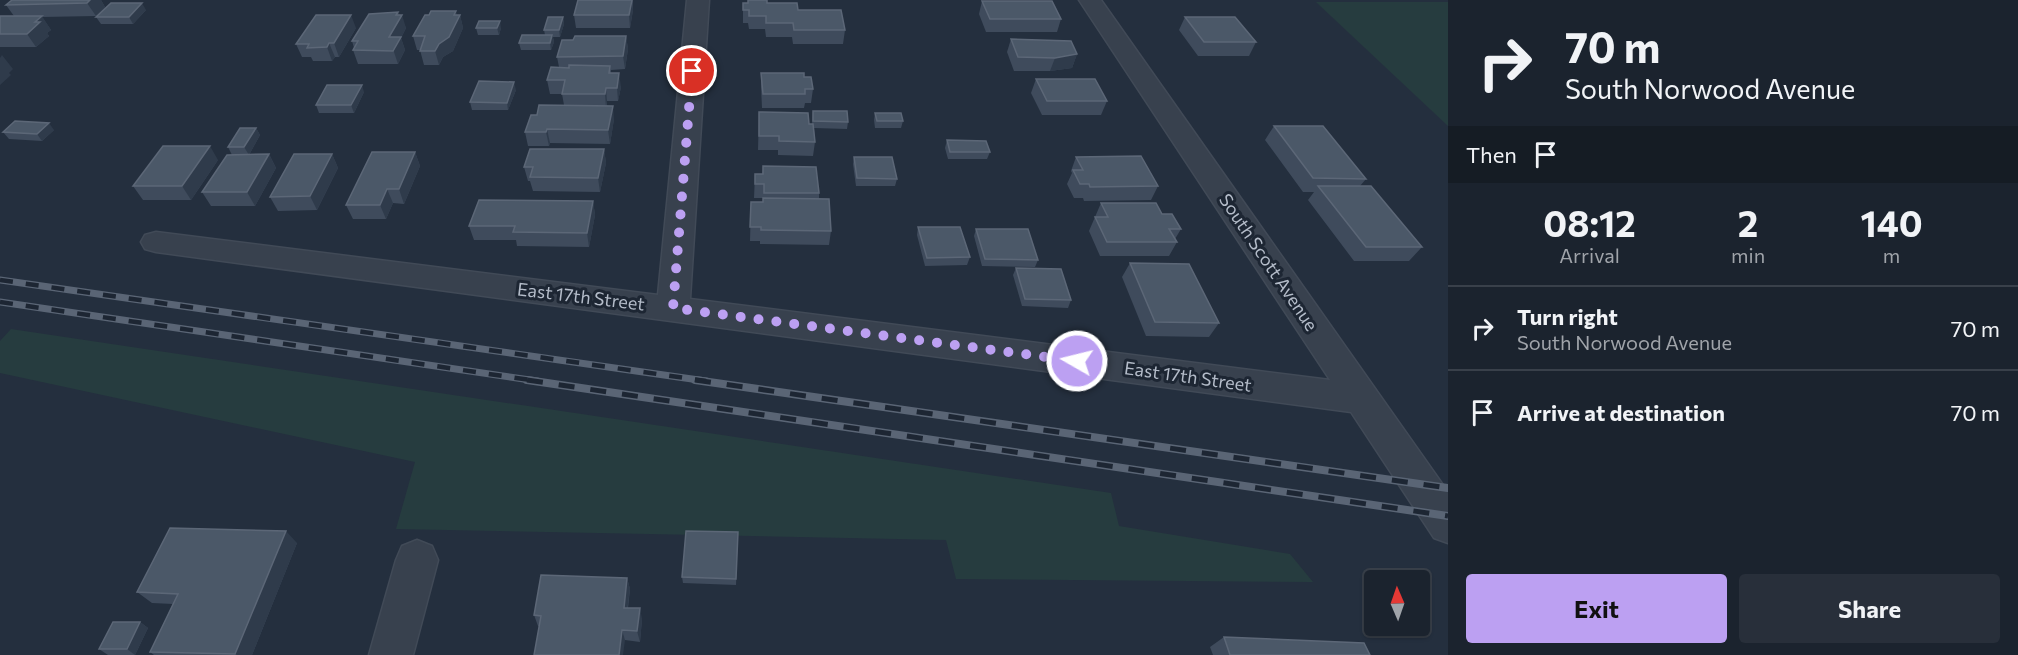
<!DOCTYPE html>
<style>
:root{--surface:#1b232e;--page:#282f3a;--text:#f1f3f6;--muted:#a0a4aa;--line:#39404a;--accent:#bca0f2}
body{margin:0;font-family:Commissioner,sans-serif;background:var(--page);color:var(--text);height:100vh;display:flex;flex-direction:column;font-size:22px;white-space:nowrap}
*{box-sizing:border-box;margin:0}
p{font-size:20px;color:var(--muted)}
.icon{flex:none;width:33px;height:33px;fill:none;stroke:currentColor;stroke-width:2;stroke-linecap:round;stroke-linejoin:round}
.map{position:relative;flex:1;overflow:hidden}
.details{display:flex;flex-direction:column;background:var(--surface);width:570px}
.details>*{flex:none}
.banner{background:#1b232e;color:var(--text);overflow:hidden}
.needle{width:39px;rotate:358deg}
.fabs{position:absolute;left:1364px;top:570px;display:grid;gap:12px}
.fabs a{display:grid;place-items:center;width:66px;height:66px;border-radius:6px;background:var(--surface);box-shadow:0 2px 4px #0004,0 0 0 2px var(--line);font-size:30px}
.pin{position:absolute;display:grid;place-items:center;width:51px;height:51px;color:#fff;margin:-26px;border:3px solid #fff;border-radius:50%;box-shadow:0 2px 6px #0007}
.me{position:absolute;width:66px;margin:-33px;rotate:278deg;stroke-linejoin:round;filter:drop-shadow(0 0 4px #0008)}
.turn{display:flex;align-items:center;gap:21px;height:126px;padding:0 18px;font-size:27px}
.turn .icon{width:78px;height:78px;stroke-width:2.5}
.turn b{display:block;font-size:42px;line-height:51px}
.then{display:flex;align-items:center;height:57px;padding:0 18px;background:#0003;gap:12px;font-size:22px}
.eta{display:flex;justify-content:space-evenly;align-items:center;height:102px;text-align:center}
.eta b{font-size:36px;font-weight:700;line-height:42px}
.action{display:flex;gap:12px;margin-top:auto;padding:12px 18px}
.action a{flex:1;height:69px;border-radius:6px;background:var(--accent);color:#111;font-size:24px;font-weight:700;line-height:69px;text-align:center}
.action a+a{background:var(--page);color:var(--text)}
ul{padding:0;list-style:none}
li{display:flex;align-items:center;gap:18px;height:84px;padding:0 18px;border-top:2px solid var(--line)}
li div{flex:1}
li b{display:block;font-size:22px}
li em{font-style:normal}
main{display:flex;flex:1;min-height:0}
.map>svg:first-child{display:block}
.green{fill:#263c3f}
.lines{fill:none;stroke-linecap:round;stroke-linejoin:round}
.minor-casing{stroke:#414a57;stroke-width:3}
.minor{fill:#38414e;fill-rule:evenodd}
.rail-far1-casing{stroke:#5a6575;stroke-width:7}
.rail-casing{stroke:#5a6575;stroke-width:8}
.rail-far1{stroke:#1d2633;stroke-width:4.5;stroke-dasharray:13;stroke-linecap:butt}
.rail{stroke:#1d2633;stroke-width:5;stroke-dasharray:16;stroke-linecap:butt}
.wall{fill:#3f4b5c}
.shaded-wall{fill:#2f3b4b}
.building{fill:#4b5868;stroke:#5c6777;stroke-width:1.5}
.route{stroke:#bca0f2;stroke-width:10;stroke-dasharray:0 18}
.labels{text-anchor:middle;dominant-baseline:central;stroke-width:6;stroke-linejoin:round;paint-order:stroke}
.street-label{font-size:18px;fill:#b4bcc9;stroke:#1d2633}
</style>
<main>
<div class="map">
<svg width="1448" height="655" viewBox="0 0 1448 655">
<rect width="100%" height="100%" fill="#242f3e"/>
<g class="green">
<polygon points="1316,2 1448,2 1448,126"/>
<polygon points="11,329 1111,493 1119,526 1290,554 1313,582 956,579 946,540 396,529 415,462 0,373 0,341"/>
</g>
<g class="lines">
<g class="minor-casing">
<g id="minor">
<polygon points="687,0 709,0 690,299 1330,380 1079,0 1101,0 1448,492 1448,543 1434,538 1351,412 156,252 145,249 141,242 145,235 156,232 658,295"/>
<polygon points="417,540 432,546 438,560 413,655 369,655 396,560 402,546"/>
</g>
</g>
<use href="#minor" class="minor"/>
<g class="rail-far1-casing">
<g id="rail-far1">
<polyline points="0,280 706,381"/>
<polyline points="0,302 537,381"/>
</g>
</g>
<g class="rail-casing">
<g id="rail">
<polyline points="527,380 1448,516"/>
<polyline points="695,380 1448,488"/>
</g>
</g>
<use href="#rail-far1" class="rail-far1"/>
<use href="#rail" class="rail"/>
</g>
<g class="wall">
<polygon points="12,0 101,0 105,7 96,16 42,17 51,30 47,33 49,36 36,47 0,47 0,16 14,16 6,5"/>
<polygon points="578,0 633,0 633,10 630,28 576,28 574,15"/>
<polygon points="982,1 1061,19 1057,32 986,32 979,14"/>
<polygon points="743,3 767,3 798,10 845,30 843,44 793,44 792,37 766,37 765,29 749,29 748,23 743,23"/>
<polygon points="146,10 133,24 101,24 96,17"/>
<polygon points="398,12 406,28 401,38 405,50 398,64 358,64 353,50 354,48 352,41"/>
<polygon points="457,15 460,15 463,28 453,51 443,57 439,65 424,65 420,50 417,50 413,36"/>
<polygon points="563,17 564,24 560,37 553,37 554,42 551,50 521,50 519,43 545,35 544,30"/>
<polygon points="1185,17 1256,42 1249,56 1198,56 1179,30"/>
<polygon points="356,28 339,57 335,57 332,61 313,61 311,57 302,57 296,44"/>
<polygon points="476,28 501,28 499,35 478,35"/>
<polygon points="626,36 628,49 625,69 611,70 611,73 621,87 618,101 607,101 607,105 614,119 610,144 550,143 549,146 528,146 525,132 537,115 564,105 562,94 550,94 547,80 559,67 557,57 573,40"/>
<polygon points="1011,39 1077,54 1072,68 1050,71 1014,71 1007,52"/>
<polygon points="761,73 804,77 813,89 811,103 805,103 804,108 762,108 761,87"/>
<polygon points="1036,79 1107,101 1101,115 1042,115 1031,93"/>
<polygon points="516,90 508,110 472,110 470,102"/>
<polygon points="364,92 354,113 319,113 316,105"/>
<polygon points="813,111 848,122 847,129 814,128 815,142 813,156 778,155 778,150 758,150 759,112 809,124 812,124"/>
<polygon points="875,113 903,121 901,128 875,128 874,120"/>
<polygon points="1274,126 1366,179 1360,186 1422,247 1409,261 1354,261 1308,200 1314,192 1303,192 1265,140"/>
<polygon points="256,128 260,135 249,155 269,154 276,168 255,206 211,206 202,192 232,155 228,147"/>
<polygon points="54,130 42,141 9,139 3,132"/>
<polygon points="947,140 990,152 987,159 948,159 945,148"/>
<polygon points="604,149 606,163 600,192 533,191 530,181 528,181 524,167"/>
<polygon points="415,152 420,166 404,204 393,203 386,219 353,219 346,205"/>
<polygon points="332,154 338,168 317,210 278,211 270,197"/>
<polygon points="854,157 897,179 895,186 856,186 853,164"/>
<polygon points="1076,157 1158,186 1151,200 1084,201 1083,198 1074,198 1067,184 1072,173 1071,171"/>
<polygon points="218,160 191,200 143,200 133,186"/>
<polygon points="763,166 819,193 819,199 831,231 829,245 760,244 760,241 750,241 751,202 763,202 763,198 754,198 755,174 762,174"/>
<polygon points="593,201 595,215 589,247 517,246 516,240 474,240 469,226"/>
<polygon points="1101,203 1162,214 1181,229 1175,239 1177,242 1169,256 1100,256 1089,231"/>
<polygon points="918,227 970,257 967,265 925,266 917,235"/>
<polygon points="976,229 1038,260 1035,267 982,266 974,236"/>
<polygon points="1130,263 1219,323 1209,337 1146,336 1122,277"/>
<polygon points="1016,268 1071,300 1068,308 1022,306 1013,275"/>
<polygon points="738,532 736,585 683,583 682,577"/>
<polygon points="297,543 252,655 154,655 150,652 173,604 152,603 137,592"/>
<polygon points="627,578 630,589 628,608 642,619 640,642 625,640 538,626 534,615"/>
<polygon points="140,622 148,628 135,655 108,655 99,649"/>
<polygon points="1224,637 1370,655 1213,655 1210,647"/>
</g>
<g class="shaded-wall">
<polygon points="88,0 101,0 105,7 96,16 87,3"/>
<polygon points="632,0 633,10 630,28 629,15"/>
<polygon points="142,3 146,10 133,24 129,17"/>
<polygon points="456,11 458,18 460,15 463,28 453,51 443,57 439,65 435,51"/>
<polygon points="398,12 400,18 402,15 406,28 401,38 405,50 398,64 389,37"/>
<polygon points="351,15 356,28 339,57 334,43"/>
<polygon points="42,16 51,30 47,33 49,36 36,47 27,34 35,22"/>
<polygon points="563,17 564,24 560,37 559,30"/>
<polygon points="500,21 501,28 499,35 497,28"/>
<polygon points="552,35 554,42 551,50 550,43"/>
<polygon points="626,36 628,49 625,69 623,56"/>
<polygon points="329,43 335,57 332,61 327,47"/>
<polygon points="1077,54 1072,68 1050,71 1055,58"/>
<polygon points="2,55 13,69 9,73 11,75 0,85 0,58"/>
<polygon points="619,73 621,87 618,101 617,88"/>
<polygon points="514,82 516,90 508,110 507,103"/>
<polygon points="362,85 364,92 354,113 351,105"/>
<polygon points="606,88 607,101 606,108 605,94"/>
<polygon points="613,106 614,119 610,144 608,130"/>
<polygon points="49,123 54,130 42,141 37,134"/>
<polygon points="256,128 260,135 249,155 244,147"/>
<polygon points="547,129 550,143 549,146 546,132"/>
<polygon points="210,146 218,160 191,200 182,186"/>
<polygon points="604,149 606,163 600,192 598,178"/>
<polygon points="415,152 420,166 404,204 399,189"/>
<polygon points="269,154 276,168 255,206 247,192"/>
<polygon points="332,154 338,168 317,210 310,196"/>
<polygon points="387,189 393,203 386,219 380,205"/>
<polygon points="593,201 595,215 589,247 587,233"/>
<polygon points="286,531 297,543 252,655 237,655 235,654"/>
<polygon points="627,578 630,589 626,618 624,608"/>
<polygon points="640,608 642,619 640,642 637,631"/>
<polygon points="140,622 148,628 135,655 127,649"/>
<polygon points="622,630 625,640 623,655 619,655"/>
</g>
<g class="building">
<polygon points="12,0 90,0 87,3 6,5"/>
<polygon points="578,0 632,0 629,15 574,15"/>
<polygon points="748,0 767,0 767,3 797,3 798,10 841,10 845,30 794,30 793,23 766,23 766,16 749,16 749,10 743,10 743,3 748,3"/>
<polygon points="982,1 1052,1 1061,19 990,19"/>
<polygon points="111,3 142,3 129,17 96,17"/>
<polygon points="431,11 456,11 454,15 460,15 449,37 439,44 435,51 420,51 425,36 413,36 425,15 429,15"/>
<polygon points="398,12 396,15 402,15 389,37 401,37 393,51 353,50 358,41 352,41 369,14"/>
<polygon points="316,15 351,15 334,43 329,43 327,47 307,48 309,44 296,44"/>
<polygon points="0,16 42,16 35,22 40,22 27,34 0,34"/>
<polygon points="548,17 563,17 559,30 544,30"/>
<polygon points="1185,17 1235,17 1256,42 1204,42"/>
<polygon points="479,21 500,21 497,28 476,28"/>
<polygon points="522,35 552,35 550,43 519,43"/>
<polygon points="575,36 626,36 623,56 557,57 562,40 573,40"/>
<polygon points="1011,39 1071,41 1077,54 1055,58 1018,57"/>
<polygon points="569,65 610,66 609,73 619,73 617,88 606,88 605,94 562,94 565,80 547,80 551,67 569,68"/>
<polygon points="761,73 804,73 804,77 811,77 813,89 805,89 805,94 763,94"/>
<polygon points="1036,79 1095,79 1107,101 1047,101"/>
<polygon points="479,81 514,82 507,103 470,102"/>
<polygon points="327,85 362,85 351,105 316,105"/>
<polygon points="539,105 613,106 608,130 547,129 546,132 525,132 531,115 537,115"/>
<polygon points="813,111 847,111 848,122 813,121"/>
<polygon points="759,112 808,113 809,124 813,124 815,142 779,141 779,136 759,136"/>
<polygon points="875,113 901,113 903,121 877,121"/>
<polygon points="15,121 49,123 37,134 3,132"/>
<polygon points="1274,126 1323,126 1366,179 1313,178"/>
<polygon points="240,128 256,128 244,147 228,147"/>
<polygon points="947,140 986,141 990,152 950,152"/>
<polygon points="163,146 210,146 182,186 133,186"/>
<polygon points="530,149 604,149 598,178 530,177 533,167 524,167"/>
<polygon points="372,152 415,152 399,189 387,189 380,205 346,205"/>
<polygon points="269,154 247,192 202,192 227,155"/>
<polygon points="294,154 332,154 310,196 270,197"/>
<polygon points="1141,156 1158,186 1090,187 1089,184 1080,184 1073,170 1083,170 1076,157"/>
<polygon points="854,157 892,157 897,179 857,178"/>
<polygon points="763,166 816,167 819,193 764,193 764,184 755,184 755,174 763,174"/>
<polygon points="1318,186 1371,186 1422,247 1366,247"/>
<polygon points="763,198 829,199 831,231 761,230 761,227 750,227 751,202 763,202"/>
<polygon points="479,200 593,201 587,233 513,232 515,226 469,226"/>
<polygon points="1101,203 1156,203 1162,214 1172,214 1181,229 1169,229 1177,242 1107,242 1095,217 1108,217"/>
<polygon points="918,227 960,227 970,257 927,258"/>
<polygon points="976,229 1028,229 1038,260 985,259"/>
<polygon points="1130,263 1189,264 1219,323 1155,322"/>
<polygon points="1016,268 1061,269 1071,300 1025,299"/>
<polygon points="170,528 286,531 235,654 150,652 178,594 137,592"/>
<polygon points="686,531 738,532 736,579 682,577"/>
<polygon points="541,575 627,578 624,608 640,608 637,631 622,630 619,655 534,655 541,616 534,615"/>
<polygon points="113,622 140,622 127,649 99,649"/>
<polygon points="1224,637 1364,643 1370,655 1230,655"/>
</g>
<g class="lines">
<polyline class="route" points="692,71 673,308 1077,361"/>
</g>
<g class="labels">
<g class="street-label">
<text transform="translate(1269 262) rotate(56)">South Scott Avenue</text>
<text transform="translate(581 296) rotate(7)">East 17th Street</text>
<text transform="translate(1188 376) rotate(8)">East 17th Street</text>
</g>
</g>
</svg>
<div class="fabs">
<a><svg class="needle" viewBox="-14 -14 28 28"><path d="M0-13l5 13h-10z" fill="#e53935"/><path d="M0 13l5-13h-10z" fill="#a0a4aa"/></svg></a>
</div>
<div class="pin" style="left:692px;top:71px;background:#d93025"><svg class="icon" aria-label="arrive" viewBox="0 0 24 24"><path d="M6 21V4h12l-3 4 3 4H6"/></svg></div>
<svg class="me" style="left:1077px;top:361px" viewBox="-20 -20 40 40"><circle r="17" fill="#bca0f2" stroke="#fff" stroke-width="3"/><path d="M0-11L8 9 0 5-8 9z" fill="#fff"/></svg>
</div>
<section class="details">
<div class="banner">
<div class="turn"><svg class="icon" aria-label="right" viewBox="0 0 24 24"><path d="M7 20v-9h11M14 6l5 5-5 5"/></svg><div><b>70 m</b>South Norwood Avenue</div></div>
<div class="then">Then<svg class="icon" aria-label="arrive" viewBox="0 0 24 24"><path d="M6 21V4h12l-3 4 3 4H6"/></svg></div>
</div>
<div class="eta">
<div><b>08:12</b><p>Arrival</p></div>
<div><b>2</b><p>min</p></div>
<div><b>140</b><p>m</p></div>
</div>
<ul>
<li><svg class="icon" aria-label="right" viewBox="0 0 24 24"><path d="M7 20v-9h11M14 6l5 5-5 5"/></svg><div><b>Turn right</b><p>South Norwood Avenue</p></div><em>70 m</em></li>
<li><svg class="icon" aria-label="arrive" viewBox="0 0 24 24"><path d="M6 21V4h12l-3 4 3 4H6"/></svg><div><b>Arrive at destination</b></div><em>70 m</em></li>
</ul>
<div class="action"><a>Exit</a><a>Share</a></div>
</section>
</main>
